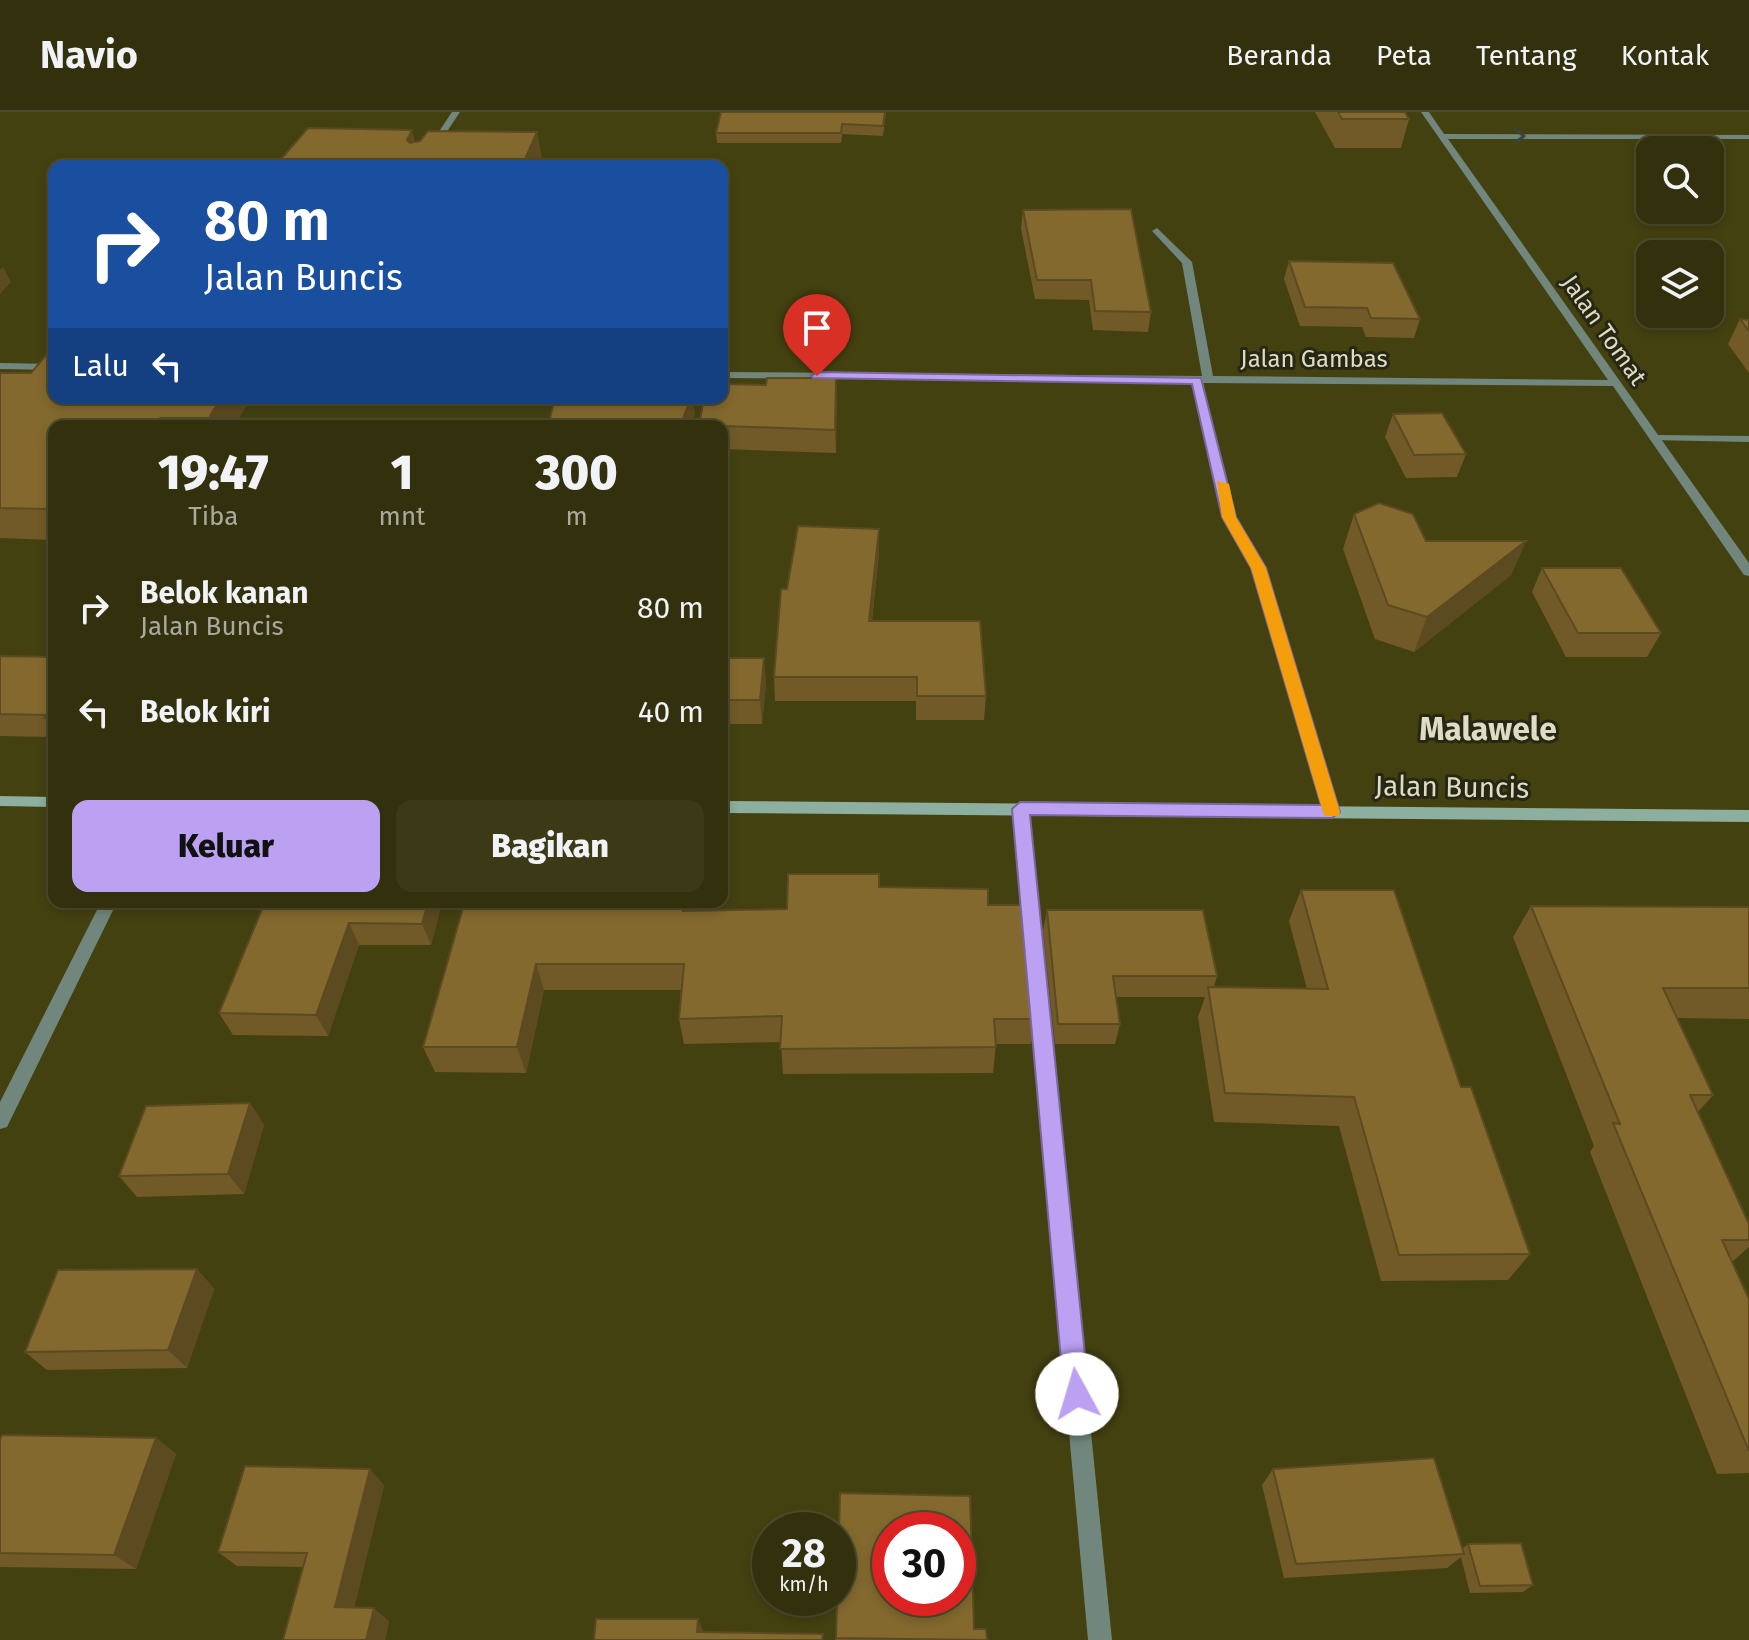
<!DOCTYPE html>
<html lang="id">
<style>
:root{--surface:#33310d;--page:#3b3916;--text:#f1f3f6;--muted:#a9a99d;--line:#4e4c2e;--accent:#bca0f2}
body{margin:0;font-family:"Fira Sans",sans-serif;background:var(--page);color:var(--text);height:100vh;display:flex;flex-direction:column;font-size:30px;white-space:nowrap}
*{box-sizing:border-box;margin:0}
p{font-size:26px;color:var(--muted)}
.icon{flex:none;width:44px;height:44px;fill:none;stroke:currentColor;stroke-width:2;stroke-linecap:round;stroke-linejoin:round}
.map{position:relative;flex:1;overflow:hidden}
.sheet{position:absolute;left:48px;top:308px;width:680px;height:488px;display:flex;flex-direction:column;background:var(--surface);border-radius:16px;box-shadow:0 4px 12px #0003,0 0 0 2px var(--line)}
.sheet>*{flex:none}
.top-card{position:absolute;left:48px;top:48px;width:680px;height:244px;border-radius:16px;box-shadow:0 4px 12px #0003,0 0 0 2px var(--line);background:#1a4fa0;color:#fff;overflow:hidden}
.fabs{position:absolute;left:1636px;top:24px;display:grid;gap:16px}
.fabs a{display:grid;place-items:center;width:88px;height:88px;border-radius:16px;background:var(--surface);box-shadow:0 4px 12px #0003,0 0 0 2px var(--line);font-size:40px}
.speed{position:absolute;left:752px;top:1400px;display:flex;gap:16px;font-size:40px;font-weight:700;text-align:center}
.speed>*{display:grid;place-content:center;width:104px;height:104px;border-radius:50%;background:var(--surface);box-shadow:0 4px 12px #0003,0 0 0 2px var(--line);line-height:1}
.speed small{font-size:20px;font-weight:400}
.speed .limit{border:12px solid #d22;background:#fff;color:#111}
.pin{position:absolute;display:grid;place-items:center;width:68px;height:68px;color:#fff;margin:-82px -34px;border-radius:50% 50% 50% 0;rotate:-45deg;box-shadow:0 0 8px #0007}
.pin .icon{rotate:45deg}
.me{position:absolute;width:88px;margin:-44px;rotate:354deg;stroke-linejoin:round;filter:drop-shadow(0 0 6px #0008)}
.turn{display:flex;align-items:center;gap:28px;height:168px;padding:0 24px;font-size:36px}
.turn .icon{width:104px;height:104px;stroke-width:2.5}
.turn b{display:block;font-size:56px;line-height:68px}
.then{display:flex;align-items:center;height:76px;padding:0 24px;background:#0003;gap:16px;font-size:30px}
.eta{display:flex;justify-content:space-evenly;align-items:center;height:136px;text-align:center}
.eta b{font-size:48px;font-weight:800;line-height:56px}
.button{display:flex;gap:16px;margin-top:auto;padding:16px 24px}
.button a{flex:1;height:92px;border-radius:16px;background:var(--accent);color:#111;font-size:32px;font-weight:800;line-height:92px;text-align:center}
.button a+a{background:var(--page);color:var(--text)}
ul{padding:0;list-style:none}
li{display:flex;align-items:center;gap:24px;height:104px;padding:0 24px}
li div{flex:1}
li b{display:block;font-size:30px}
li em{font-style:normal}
header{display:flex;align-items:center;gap:48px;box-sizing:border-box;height:112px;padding:0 40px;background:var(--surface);border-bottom:2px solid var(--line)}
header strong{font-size:38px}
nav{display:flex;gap:44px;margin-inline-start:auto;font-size:28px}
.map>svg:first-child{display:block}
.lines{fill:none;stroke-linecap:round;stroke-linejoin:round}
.lane{fill:#71877d;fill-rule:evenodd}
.street{fill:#71877d;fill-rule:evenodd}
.secondary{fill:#8caf9f;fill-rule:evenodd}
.wall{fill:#715a28}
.shaded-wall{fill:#5c4a20}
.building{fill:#83692e;stroke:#5c4a20;stroke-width:2;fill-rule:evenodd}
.oneway{stroke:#3e4433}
.route{fill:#bca0f2;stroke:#7a689d;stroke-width:2}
.slow{fill:#f59e0b}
.labels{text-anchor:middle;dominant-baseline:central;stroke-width:6;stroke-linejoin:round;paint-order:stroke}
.far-street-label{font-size:24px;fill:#dddcc4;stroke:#282713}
.street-label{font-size:28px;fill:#dddcc4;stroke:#282713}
.quarter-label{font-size:32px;font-weight:bold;fill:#dddcc4;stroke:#282713}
</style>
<header>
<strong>Navio</strong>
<nav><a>Beranda</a><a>Peta</a><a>Tentang</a><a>Kontak</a></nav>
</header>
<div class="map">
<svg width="1749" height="1528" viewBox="0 0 1749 1528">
<rect width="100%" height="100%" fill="#444111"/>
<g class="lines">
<polygon class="lane" points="1655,323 1749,324 1749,330 1651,328 1649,326"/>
<g class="street">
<polygon points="452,0 460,0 424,54 416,54"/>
<polygon points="1421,0 1429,0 1444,22 1749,23 1749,27 1448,27 1749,451 1749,464 1744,463 1613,274 1203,271 1235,405 1264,456 1340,700 1337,704 1327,704 1324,700 1252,456 1223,405 1192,270 722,266 722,260 1202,264 1182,151 1154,121 1152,119 1157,116 1192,150 1213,264 1608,268"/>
<polygon points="0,251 54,252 54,258 0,257"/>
<polygon points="1020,691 1028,697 1112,1528 1088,1528 1012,697"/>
<polygon points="101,790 117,790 7,1015 0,1017 0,990"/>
</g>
<g class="secondary">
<polygon points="0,684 54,685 54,695 0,694"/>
<polygon points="722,689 1749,698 1749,710 722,701"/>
</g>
</g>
<g class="wall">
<polygon points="721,0 886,0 883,24 842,22 841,31 717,31 716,21"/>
<polygon points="1315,0 1405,0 1409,7 1401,36 1335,36"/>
<polygon points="1023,98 1151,200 1148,220 1093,218 1089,188 1035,187 1021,116"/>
<polygon points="1289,149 1420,207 1414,226 1366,225 1362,215 1300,214 1284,167"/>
<polygon points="1740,207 1749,208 1749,261 1728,232"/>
<polygon points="0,261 31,261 54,286 251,286 234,314 54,314 54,428 0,426"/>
<polygon points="836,266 836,341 722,337 722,314 699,314 704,286 766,273"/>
<polygon points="1393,302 1466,342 1457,365 1406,366 1385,325"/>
<polygon points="1354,402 1426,429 1526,429 1511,463 1414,540 1375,527 1343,437"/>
<polygon points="879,417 879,441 872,509 986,584 984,608 916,608 916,589 775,589 774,565 787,477"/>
<polygon points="1542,456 1661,521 1647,545 1566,545 1532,480"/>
<polygon points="0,544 54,545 54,625 0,624"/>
<polygon points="722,546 766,570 762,612 722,612"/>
<polygon points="879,775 988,793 1035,907 1031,932 996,932 993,961 783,962 781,930 684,932 679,907 681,878 544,878 526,961 435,960 423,935 599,797 601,790 689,790 690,799 787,797"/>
<polygon points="1301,778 1461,975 1530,1142 1508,1168 1381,1169 1339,1014 1214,1010 1198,905 1205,885 1116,885 1120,912 1115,932 1055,932 1043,819 1047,798 1217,864 1214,875 1307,877 1289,809"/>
<polygon points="265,790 442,790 431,833 359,833 328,924 233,923 219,901"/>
<polygon points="1531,794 1749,795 1749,907 1677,906 1713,983 1698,1000 1749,1112 1749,1135 1732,1150 1749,1187 1749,1361 1717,1362 1590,1040 1594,1034 1513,825"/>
<polygon points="250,991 264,1013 244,1082 137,1085 119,1064"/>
<polygon points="197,1157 214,1177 187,1256 47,1258 25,1240"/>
<polygon points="156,1326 176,1342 136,1457 0,1455 0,1328"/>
<polygon points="1273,1357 1462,1437 1468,1432 1533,1473 1523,1480 1470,1481 1461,1445 1447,1456 1284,1466 1262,1373"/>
<polygon points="384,1373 354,1496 389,1509 385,1528 283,1528 303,1455 237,1454 218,1440"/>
<polygon points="837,1486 974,1517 987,1528 836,1528"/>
</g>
<g class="shaded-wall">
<polygon points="412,18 419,45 407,28"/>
<polygon points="537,20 542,46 538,54 522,54"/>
<polygon points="3,155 11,170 0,182 0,158"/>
<polygon points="836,266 837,289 836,341 835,318"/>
<polygon points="221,286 251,286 234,314 212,314 209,306"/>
<polygon points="691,286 693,286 695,302 691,314 680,314"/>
<polygon points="160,306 163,314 154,314"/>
<polygon points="54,387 54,411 46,397"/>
<polygon points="879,417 879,441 869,533 869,509"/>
<polygon points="1526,429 1511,463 1414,540 1427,505"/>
<polygon points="764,546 766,570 762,612 760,588"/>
<polygon points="428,790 442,790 431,833 422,812"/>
<polygon points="685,790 689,790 691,802 683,799"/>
<polygon points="349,811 359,833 328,924 316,903"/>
<polygon points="536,852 544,878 526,961 517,935"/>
<polygon points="250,991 264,1013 244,1082 228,1062"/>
<polygon points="197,1157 214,1177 187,1256 168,1238"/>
<polygon points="156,1326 176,1342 136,1457 114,1443"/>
<polygon points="370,1357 384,1373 351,1508 335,1495"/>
<polygon points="374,1496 389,1509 385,1528 366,1528"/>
<polygon points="698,1507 703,1519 703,1528 697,1520"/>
</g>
<g class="building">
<polygon points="721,0 885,0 883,14 842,12 841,21 716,21"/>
<polygon points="1338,0 1405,0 1409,7 1342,7"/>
<polygon points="308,16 412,18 407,28 410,31 420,29 428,19 537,20 522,54 275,54"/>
<polygon points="1131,97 1151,200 1095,199 1091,168 1037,168 1023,98"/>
<polygon points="1289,149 1393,151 1420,207 1371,206 1367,196 1305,195"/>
<polygon points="1740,207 1749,208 1749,219"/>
<polygon points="54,234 54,286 221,286 209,306 160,306 154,314 54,314 54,387 46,397 0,396 0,261 31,261"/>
<polygon points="767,266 836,266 835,318 699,313 704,286 722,286 722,272 766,273"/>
<polygon points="555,286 691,286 680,314 548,314"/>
<polygon points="1442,301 1466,342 1414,343 1393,302"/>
<polygon points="1379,391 1413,402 1426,429 1526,429 1427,505 1388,493 1354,402"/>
<polygon points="798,414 879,417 869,509 980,509 986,584 917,584 917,565 774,565 781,477 787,477"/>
<polygon points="1542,456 1621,456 1661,521 1578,521"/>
<polygon points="0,544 54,545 54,607 44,606 46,603 0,602"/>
<polygon points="722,546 764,546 760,588 722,588"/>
<polygon points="788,762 879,762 879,775 988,777 988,793 1024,793 1035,907 994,907 996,935 780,937 782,904 679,907 684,852 536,852 517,935 423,935 463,796 599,797 601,790 685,790 683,799 787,797"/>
<polygon points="1301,778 1394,778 1461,975 1471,975 1530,1142 1399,1143 1354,985 1225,981 1208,875 1328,877"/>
<polygon points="265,790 428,790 422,812 349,811 316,903 219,901"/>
<polygon points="1531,794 1749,795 1749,876 1663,876 1713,983 1690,983 1749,1112 1749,1128 1722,1128 1749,1187 1749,1339 1613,1011 1620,1012"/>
<polygon points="1047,798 1203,798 1217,864 1113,864 1120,912 1058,912"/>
<polygon points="250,991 228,1062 119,1064 146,994"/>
<polygon points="197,1157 168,1238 25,1240 58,1158"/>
<polygon points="2,1323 156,1326 114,1443 0,1441 0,1328"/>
<polygon points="1434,1346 1464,1442 1296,1452 1273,1357"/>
<polygon points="245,1354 370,1357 335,1495 374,1496 366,1528 283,1528 307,1441 218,1440"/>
<path d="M840,1381L970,1384L974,1517H986L987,1528L836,1526ZM890,1418H958V1486H890Z"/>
<polygon points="1521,1431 1533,1473 1480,1474 1468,1432"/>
<polygon points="596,1507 698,1507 697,1520 823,1522 822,1528 594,1528"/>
</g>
<defs><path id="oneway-chevron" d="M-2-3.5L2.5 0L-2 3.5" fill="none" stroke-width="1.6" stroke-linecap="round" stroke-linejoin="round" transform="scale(2)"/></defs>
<use class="oneway" href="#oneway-chevron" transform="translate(1519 24)"/>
<polygon class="route" points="817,260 1201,266 1236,405 1266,456 1340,700 1332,706 1030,703 1089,1282 1085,1290 1077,1294 1068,1290 1064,1282 1012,697 1020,690 1321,693 1251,456 1222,405 1192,272 813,266 811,264"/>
<polygon class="slow" points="1217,369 1229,372 1236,405 1266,456 1340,700 1338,704 1325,704 1323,700 1251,456 1222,405"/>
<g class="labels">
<g class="far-street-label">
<text transform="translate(1604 218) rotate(55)">Jalan Tomat</text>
<text x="1314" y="247">Jalan Gambas</text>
</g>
<g class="street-label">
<text transform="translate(1452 675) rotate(1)">Jalan Buncis</text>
</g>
<g class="quarter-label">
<text x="1488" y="617">Malawele</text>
</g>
</g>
</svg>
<div class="fabs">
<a><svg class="icon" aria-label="search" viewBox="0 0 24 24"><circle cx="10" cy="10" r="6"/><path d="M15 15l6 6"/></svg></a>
<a><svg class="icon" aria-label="layers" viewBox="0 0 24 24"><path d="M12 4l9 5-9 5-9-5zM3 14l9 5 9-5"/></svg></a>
</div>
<div class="speed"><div>28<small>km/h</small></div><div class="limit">30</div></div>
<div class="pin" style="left:817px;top:264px;background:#d93025"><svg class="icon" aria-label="arrive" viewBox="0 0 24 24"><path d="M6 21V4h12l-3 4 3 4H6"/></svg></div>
<svg class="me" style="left:1077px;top:1282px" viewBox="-20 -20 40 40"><circle r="19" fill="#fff"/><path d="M0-13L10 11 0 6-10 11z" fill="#bca0f2"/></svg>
<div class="top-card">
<div class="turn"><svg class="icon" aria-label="right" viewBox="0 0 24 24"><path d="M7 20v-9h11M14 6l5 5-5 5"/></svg><div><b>80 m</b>Jalan Buncis</div></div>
<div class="then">Lalu<svg class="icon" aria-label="left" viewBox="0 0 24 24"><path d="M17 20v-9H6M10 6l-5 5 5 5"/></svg></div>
</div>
<section class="sheet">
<div class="eta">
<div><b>19:47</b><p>Tiba</p></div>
<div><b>1</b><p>mnt</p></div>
<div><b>300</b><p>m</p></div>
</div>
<ul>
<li><svg class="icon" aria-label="right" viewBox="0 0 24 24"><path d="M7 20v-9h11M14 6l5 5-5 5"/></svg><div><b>Belok kanan</b><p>Jalan Buncis</p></div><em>80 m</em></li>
<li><svg class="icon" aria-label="left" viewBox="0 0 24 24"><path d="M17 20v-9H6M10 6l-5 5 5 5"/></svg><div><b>Belok kiri</b></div><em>40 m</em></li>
</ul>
<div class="button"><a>Keluar</a><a>Bagikan</a></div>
</section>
</div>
